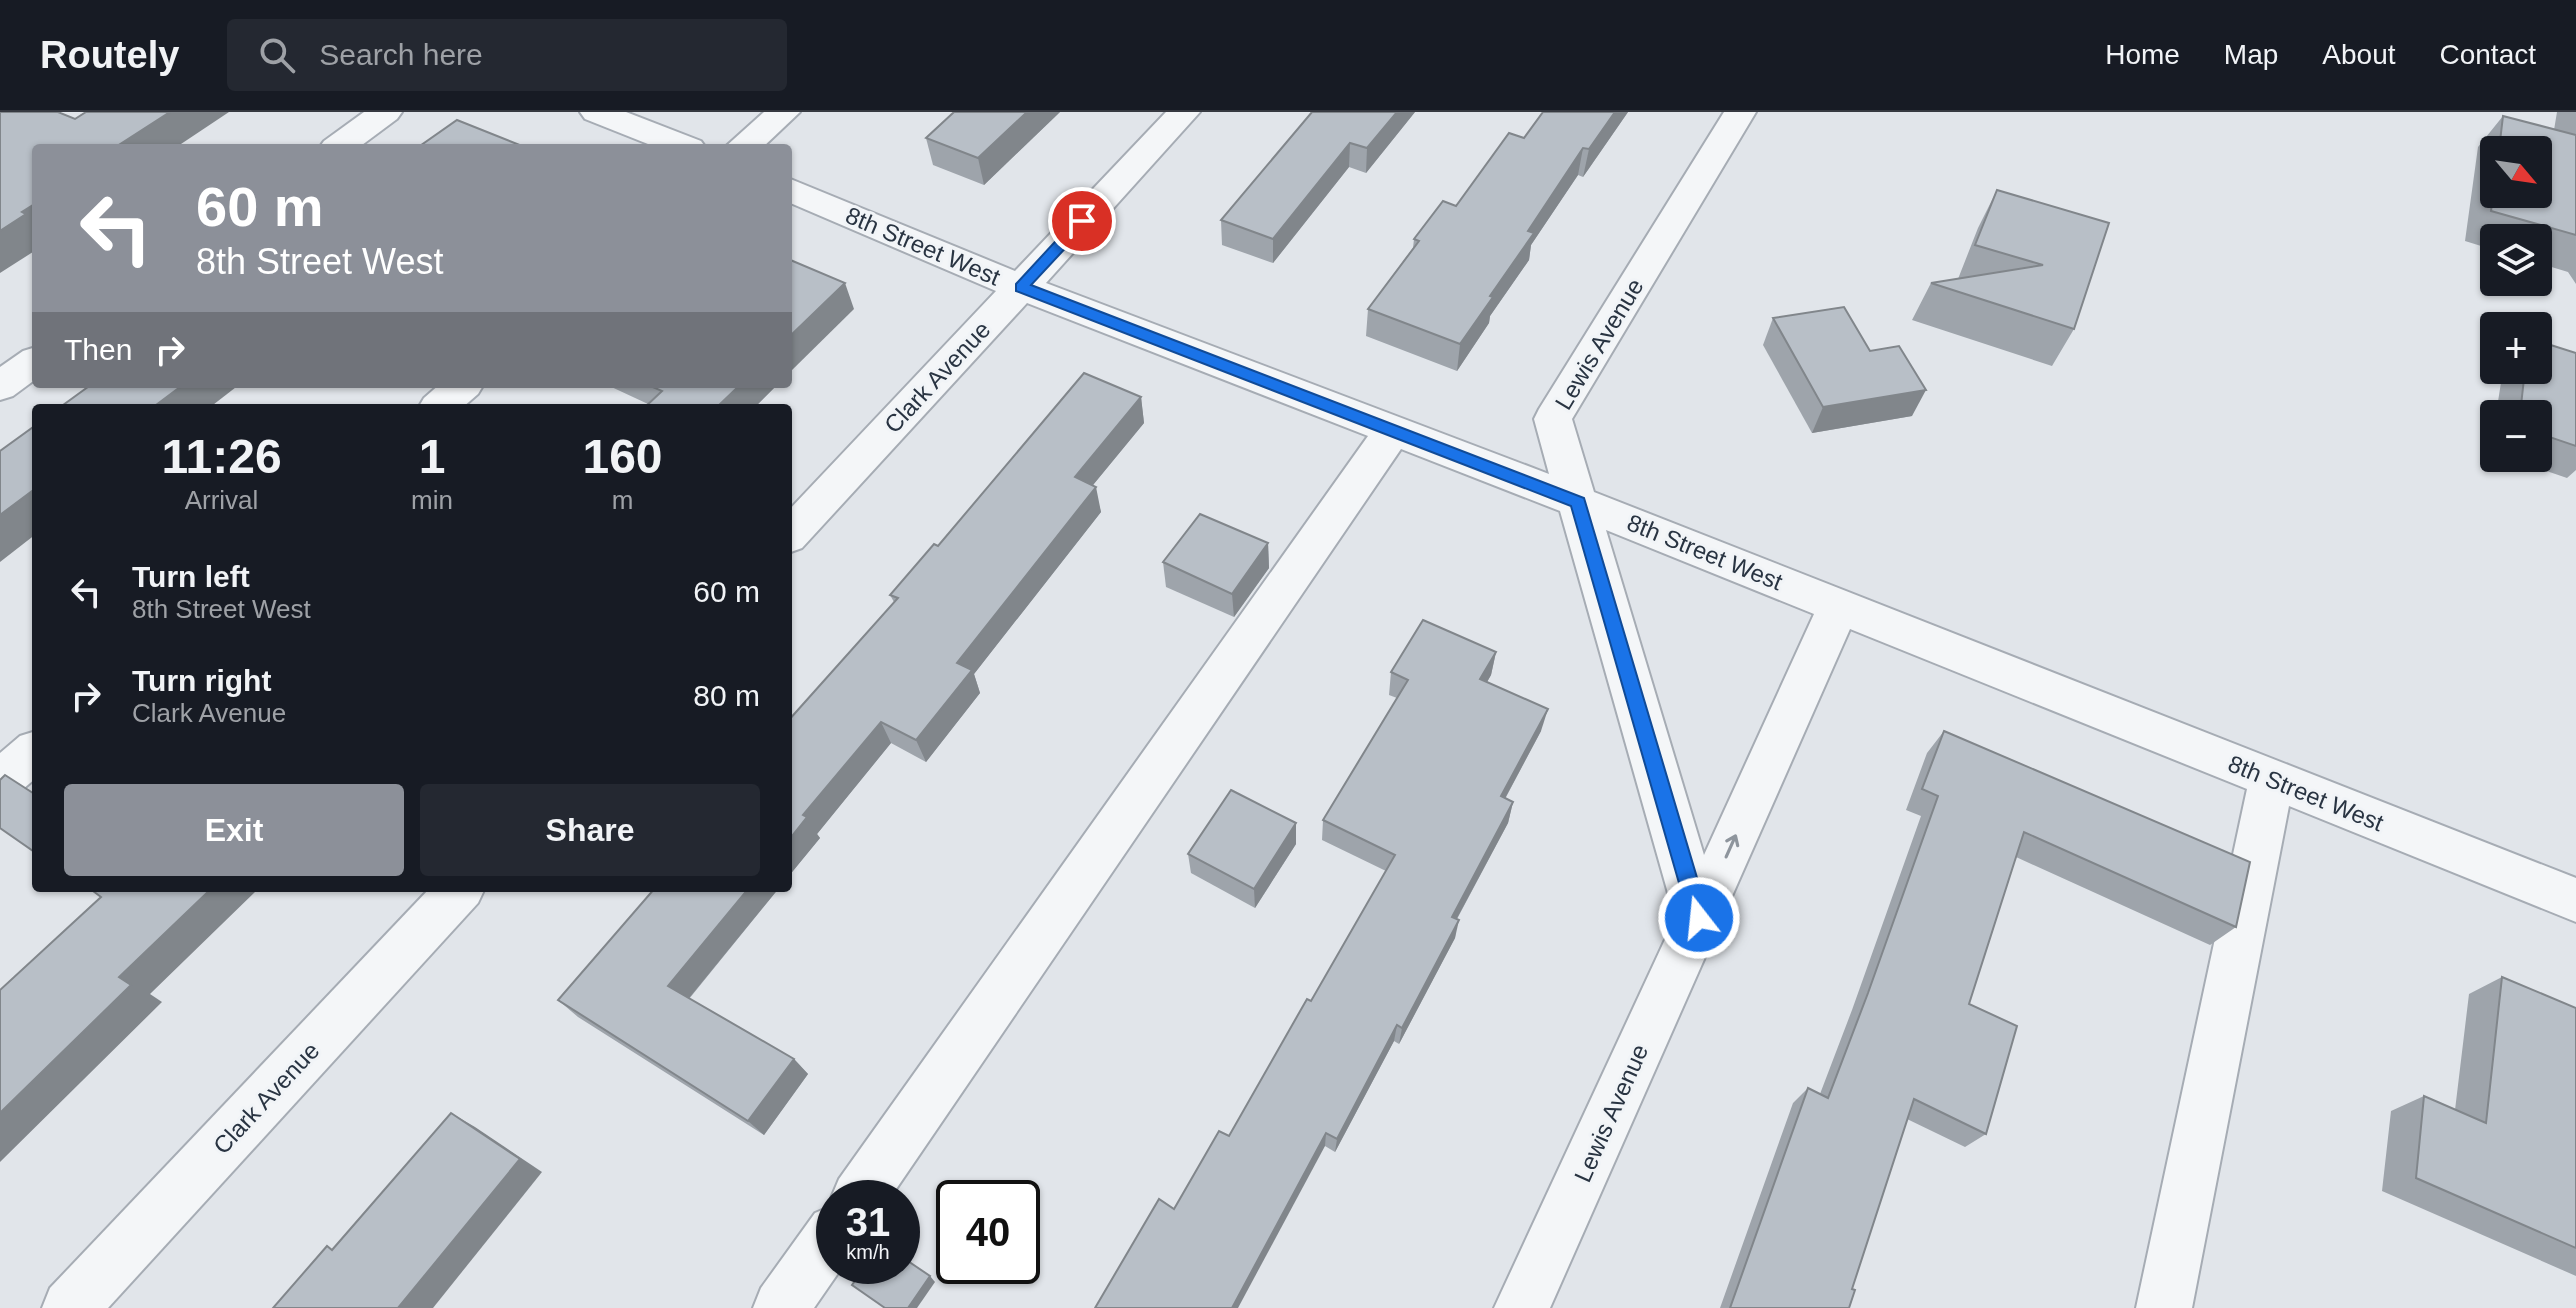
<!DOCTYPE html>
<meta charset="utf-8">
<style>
:root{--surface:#171b24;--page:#242831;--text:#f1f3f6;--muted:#9ea1a6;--line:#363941;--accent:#8c9099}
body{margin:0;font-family:Helvetica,sans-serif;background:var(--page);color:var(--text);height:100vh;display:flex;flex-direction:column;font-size:30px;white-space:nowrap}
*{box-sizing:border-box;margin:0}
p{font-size:26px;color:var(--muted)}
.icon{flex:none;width:44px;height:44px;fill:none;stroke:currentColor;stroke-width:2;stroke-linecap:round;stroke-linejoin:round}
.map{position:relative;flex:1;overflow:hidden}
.panel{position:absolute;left:32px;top:292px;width:760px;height:488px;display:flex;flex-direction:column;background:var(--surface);border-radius:8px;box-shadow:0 2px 6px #0004}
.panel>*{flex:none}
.banner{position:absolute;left:32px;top:32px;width:760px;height:244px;border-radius:8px;box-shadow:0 2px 6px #0004;background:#8c9099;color:#fff;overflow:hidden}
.needle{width:52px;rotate:119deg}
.fabs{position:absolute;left:2480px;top:24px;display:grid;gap:16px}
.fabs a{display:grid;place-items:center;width:72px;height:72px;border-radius:8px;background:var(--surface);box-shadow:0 2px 6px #0004;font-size:40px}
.speed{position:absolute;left:816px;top:1068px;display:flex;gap:16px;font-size:40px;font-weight:700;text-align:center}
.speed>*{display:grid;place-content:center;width:104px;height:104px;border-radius:50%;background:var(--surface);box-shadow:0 2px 6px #0004;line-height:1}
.speed small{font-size:20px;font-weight:400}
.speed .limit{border:4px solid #111;border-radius:12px;background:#fff;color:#111}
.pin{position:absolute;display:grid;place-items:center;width:68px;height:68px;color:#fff;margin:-34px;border:4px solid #fff;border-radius:50%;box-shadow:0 2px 8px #0007}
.me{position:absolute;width:88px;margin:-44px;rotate:344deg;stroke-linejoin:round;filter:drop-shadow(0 0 6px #0008)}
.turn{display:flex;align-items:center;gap:28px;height:168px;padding:0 32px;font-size:36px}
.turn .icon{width:104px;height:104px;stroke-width:2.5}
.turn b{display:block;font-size:56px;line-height:68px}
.then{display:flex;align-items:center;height:76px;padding:0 32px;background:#0003;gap:16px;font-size:30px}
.eta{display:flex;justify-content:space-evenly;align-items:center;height:136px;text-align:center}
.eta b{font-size:48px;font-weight:800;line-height:56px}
.cta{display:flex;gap:16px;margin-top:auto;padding:16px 32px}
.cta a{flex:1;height:92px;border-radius:8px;background:var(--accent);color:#fff;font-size:32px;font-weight:800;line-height:92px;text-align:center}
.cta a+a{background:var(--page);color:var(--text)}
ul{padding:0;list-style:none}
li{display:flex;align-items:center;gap:24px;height:104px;padding:0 32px}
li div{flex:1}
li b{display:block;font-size:30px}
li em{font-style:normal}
header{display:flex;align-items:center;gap:48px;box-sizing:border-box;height:112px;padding:0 40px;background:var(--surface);border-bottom:2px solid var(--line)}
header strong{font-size:38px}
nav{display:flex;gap:44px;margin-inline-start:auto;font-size:28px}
.search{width:560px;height:72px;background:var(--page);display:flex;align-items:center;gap:20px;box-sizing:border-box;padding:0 28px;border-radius:8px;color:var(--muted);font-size:30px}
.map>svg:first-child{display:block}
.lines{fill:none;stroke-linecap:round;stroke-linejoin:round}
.minor-casing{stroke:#a6acb4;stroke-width:4}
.minor{fill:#f4f6f8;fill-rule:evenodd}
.wall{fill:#9ea4ab;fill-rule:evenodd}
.shaded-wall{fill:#81868b}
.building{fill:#b8bfc7;stroke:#81868b;stroke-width:2}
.oneway{stroke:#8e959d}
.route{fill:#1a73e8;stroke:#114b97;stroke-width:2}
.labels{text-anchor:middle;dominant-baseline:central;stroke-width:6;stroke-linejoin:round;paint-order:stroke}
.street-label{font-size:24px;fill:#293442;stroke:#f1f4f7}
</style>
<header>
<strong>Routely</strong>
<div class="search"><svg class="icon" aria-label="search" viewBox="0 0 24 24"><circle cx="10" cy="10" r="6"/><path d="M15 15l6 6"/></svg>Search here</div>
<nav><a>Home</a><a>Map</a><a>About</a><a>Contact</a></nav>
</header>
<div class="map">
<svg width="2576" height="1196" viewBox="0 0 2576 1196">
<rect width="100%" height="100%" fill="#e1e5ea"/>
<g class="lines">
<g class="minor-casing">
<g id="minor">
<polygon points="364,0 402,0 397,7 358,36 319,36 324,29"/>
<polygon points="580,0 626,0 701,29 706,36 658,36 585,7"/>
<polygon points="764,0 800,0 762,36 724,36"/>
<path d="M1166,0H1200L1046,171L1549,362L1534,307L1539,297L1724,0H1756L1572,307L1594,380L2576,766V810L2289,694L2192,1196H2136L2247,677L1850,517L1550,1196H1494L1675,806L1560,399L1401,337L890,1086H834V1093L831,1086L839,1067L1368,324L1027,191L802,436L788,441V399L996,179L788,90V66L1015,159ZM1606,418L1814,502L1704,743Z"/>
<polygon points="36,235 36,267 13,284 0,288 0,255 23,239"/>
<polygon points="440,272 484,272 478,282 462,296 418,296 424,286"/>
<polygon points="36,619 36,666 16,683 0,689 0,641 20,624"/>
<polygon points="430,776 485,776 478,791 108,1196 42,1196 50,1176"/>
<polygon points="834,1093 834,1154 843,1154 814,1196 753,1196 761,1176 815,1101"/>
</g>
</g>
<use href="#minor" class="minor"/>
</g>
<g class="wall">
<polygon points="954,0 1060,0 984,73 933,53 926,26"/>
<polygon points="1312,0 1415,0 1366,61 1349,55 1273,151 1222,133 1221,108"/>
<polygon points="1543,0 1628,0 1583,65 1578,63 1531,133 1529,148 1490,204 1489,211 1457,259 1366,224 1368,197 1413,136 1414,127 1456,94 1524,26"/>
<path d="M2557,0H2576V172L2568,160L2538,151V126H2494V138L2465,129L2478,35L2503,4L2554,18ZM2494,38H2538L2494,82Z"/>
<polygon points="1997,78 2109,111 2074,217 2052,254 1912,208 1931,171 1958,167 1978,116"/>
<polygon points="1773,206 1870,239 1912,304 1812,321 1763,233"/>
<polygon points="2576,241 2576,358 2567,366 2508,346 2538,346 2538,302 2496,302 2503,258 2538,258"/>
<polygon points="605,272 778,272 754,296 644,296 648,292"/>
<polygon points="1141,285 1144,311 1093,373 1101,400 974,562 980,581 926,650 891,631 817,722 820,726 788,765 788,609 894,490 890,483"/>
<polygon points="2494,320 2494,341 2491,340"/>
<polygon points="1268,431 1269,456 1234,505 1166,475 1163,450"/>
<polygon points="1496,540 1491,563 1487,570 1541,619 1505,687 1513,690 1508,711 1457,807 1455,826 1399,932 1394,929 1335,1040 1325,1034 1174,1097 1229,1024 1311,889 1386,759 1322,728 1323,708 1397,586 1389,583 1391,560"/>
<polygon points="1944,619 2236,815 2210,833 2016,745 1969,892 1986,1022 1965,1035 1907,1007 1852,1177 1849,1196 1720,1196 1793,991 1808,976 1820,982 1852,898 1921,704 1906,698 1927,641"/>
<polygon points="1296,732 1255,796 1191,761 1188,742"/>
<polygon points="655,776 779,776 689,887 794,947 808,962 764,1023 578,905 558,888"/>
<polygon points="2502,865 2576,896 2576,1164 2382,1079 2391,999 2424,984 2455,998 2469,882"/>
</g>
<g class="shaded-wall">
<polygon points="170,0 229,0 175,36 114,36"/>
<polygon points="1027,0 1060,0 984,73 978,46"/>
<polygon points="1397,0 1415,0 1366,61 1367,36"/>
<polygon points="1615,0 1628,0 1583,65 1589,37"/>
<polygon points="1350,31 1349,55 1273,151 1273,127"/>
<polygon points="1583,36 1578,63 1531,133 1529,148 1490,204 1489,211 1457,259 1460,232 1528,119"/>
<polygon points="36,91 36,138 0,161 0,119 22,100"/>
<polygon points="845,171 854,197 788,262 788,226"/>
<polygon points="184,272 240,272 209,296 152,296"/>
<polygon points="741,272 778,272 754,296 716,296"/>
<polygon points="1926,278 1912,304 1812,321 1823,295"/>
<polygon points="1141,285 1144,311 1079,390 1075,365"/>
<polygon points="1096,375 1101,400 974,562 980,581 926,650 916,628 957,551"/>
<polygon points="36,376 36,422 0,450 0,403"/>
<polygon points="1268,431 1269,456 1234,505 1232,482"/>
<polygon points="1496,540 1491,563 1476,589 1480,567"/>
<polygon points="1548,597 1541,619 1495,705 1501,684"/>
<polygon points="881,610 891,631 817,722 820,726 788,765 788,729 803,703"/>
<polygon points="1513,690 1508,711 1448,823 1452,805"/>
<polygon points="1296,711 1296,732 1255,796 1254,777"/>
<polygon points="212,776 259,776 150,882 162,890 0,1050 0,1001 119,865"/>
<polygon points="749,776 779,776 685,891 668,874"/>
<polygon points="1459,808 1455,826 1399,932 1402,916"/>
<polygon points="1397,913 1394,929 1335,1040 1337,1027"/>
<polygon points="794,947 808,962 764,1023 748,1009"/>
<polygon points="451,1001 475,1015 542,1060 433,1196 398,1196"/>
<polygon points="1326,1021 1325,1034 1238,1196 1232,1196"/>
<polygon points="930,1164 935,1170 917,1196 908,1196"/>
</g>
<g class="building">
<polygon points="0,0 58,0 75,7 86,0 170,0 114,36 36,36 36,91 22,100 26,102 0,119"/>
<polygon points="954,0 1027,0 978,46 926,26"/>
<polygon points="1312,0 1397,0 1367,36 1350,31 1273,127 1221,108"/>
<polygon points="1543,0 1615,0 1589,37 1583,36 1528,119 1534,121 1490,184 1493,185 1460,232 1368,197 1419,129 1414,127 1443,89 1456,94 1509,21 1524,26"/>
<polygon points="2503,4 2576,23 2576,123 2491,99 2494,76 2494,82 2538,82 2538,38 2499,38"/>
<polygon points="457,8 527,36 417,36"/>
<polygon points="1997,78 2109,111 2074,217 1931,171 2043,153 1975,133"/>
<polygon points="788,147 845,171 788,226"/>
<polygon points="1844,195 1870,239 1899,234 1926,278 1823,295 1773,206"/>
<polygon points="2538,229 2576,241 2576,334 2538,321 2538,302 2520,302 2525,258 2538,258"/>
<polygon points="1084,261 1141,285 1075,365 1096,375 957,551 972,558 916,628 881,610 803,703 807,705 788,729 788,609 898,486 890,483 934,432 938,434"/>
<polygon points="92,272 184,272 152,296 59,296"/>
<polygon points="646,272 741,272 716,296 644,296 662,279"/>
<polygon points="36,313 36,376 0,403 0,339"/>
<polygon points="1200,402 1268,431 1232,482 1163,450"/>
<polygon points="1423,508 1496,540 1480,567 1548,597 1501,684 1513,690 1452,805 1459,808 1402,916 1397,913 1337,1027 1326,1021 1232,1196 1095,1196 1159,1087 1174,1097 1219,1019 1229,1024 1307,887 1311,889 1395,743 1323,708 1408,568 1391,560"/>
<polygon points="1944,619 2250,750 2236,815 2024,720 1969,892 2017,914 1986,1022 1914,987 1852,1177 1855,1178 1849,1196 1730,1196 1808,976 1828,986 1868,881 1938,684 1922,677"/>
<polygon points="5,663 36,683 36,741 0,716 0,668"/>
<polygon points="1231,678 1296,711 1254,777 1188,742"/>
<polygon points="89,776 212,776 119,865 131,873 0,1001 0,878 101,785"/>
<polygon points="655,776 749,776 668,874 794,947 748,1009 558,888"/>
<polygon points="2502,865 2576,896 2576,1136 2416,1066 2424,984 2486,1011"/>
<polygon points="451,1001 520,1047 398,1196 273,1196 327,1134 332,1138"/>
<polygon points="902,1145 930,1164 908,1196 885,1196 852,1173 866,1154 902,1154"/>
</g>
<defs><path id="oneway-shaft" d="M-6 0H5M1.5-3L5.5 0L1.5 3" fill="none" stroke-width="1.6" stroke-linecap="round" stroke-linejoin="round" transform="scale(2)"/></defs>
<use class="oneway" href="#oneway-shaft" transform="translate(1731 734) rotate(-66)"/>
<polygon class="route" points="1082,105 1089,109 1087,113 1031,173 1584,386 1709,806 1706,812 1699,815 1692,812 1689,806 1571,394 1016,179 1016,172 1077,106"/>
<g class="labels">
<g class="street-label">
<text transform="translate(923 134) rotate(23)">8th Street West</text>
<text transform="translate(1599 232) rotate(-59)">Lewis Avenue</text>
<text transform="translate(937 265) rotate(-47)">Clark Avenue</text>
<text transform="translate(1705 440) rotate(22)">8th Street West</text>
<text transform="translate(2306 681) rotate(22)">8th Street West</text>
<text transform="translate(266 986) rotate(-47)">Clark Avenue</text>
<text transform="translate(1611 1001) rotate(-66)">Lewis Avenue</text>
</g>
</g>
</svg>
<div class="fabs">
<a><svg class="needle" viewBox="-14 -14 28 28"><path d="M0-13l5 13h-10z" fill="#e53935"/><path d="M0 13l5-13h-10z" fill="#9ea1a6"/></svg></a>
<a><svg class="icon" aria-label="layers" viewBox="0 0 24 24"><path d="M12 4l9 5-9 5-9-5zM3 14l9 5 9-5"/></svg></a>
<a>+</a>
<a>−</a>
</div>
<div class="speed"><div>31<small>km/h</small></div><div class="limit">40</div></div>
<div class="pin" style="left:1082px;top:109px;background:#d93025"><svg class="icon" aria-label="arrive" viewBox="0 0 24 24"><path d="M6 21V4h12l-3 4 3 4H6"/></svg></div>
<svg class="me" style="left:1699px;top:806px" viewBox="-20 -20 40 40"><circle r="17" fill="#1a73e8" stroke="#fff" stroke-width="3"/><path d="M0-11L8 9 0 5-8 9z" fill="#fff"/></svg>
<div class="banner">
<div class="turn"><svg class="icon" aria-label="left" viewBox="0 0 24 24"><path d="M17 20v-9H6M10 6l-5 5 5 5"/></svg><div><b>60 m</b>8th Street West</div></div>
<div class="then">Then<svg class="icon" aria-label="right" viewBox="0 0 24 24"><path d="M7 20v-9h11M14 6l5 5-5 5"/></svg></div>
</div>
<section class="panel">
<div class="eta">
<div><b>11:26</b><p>Arrival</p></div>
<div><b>1</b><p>min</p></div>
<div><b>160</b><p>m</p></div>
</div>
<ul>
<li><svg class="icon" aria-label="left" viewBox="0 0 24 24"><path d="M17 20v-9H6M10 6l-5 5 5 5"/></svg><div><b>Turn left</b><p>8th Street West</p></div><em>60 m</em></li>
<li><svg class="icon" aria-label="right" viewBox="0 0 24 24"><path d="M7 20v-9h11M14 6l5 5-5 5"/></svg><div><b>Turn right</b><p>Clark Avenue</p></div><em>80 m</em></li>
</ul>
<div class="cta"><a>Exit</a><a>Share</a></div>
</section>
</div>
